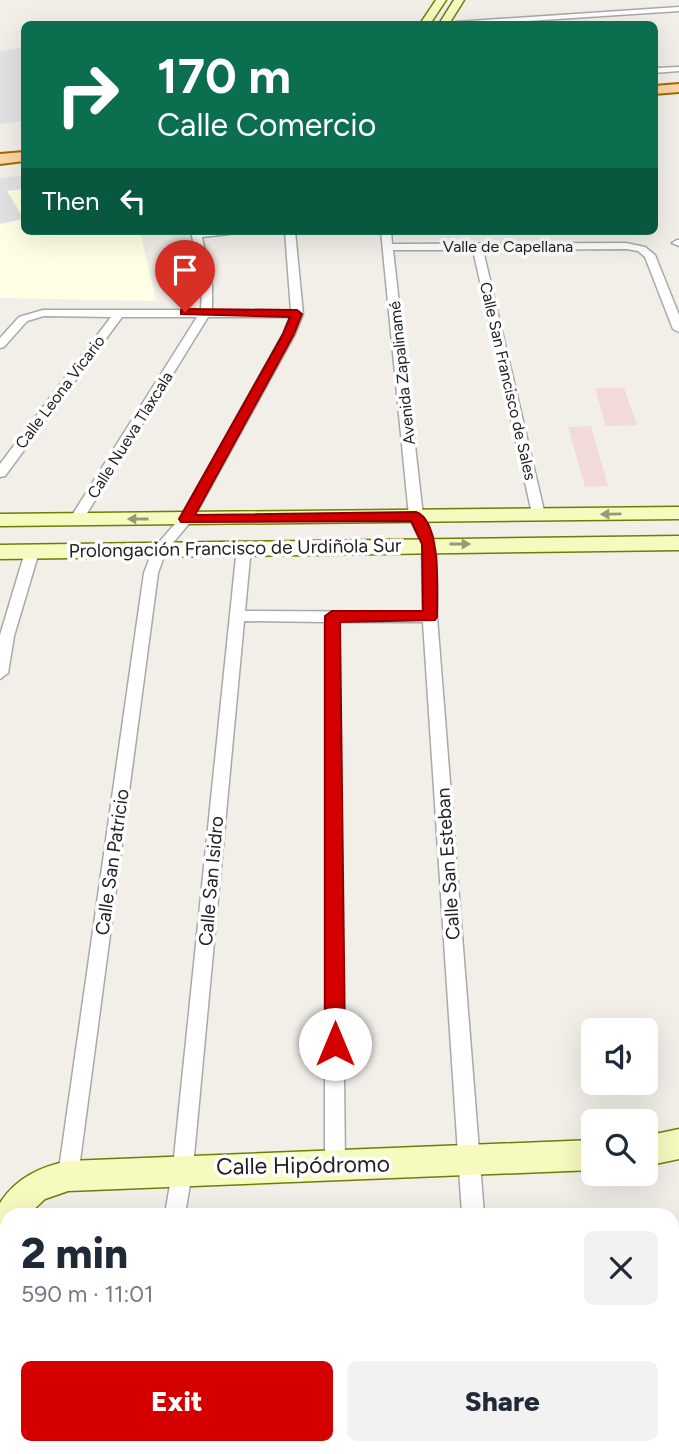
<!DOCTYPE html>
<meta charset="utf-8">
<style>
:root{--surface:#fff;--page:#f2f2f3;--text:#1f2937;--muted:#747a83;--accent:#d40000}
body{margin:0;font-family:Figtree,sans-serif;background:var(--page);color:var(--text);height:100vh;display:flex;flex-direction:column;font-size:26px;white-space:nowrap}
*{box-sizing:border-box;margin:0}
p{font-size:23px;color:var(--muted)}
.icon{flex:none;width:38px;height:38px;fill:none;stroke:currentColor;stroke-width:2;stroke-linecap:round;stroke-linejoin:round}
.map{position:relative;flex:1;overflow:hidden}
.sheet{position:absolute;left:0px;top:1208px;width:679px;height:247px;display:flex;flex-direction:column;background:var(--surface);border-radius:21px 21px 0 0;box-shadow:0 7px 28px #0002}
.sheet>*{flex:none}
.hud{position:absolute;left:21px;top:21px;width:637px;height:214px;border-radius:10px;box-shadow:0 7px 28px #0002;background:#0b6e4f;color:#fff;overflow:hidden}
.fabs{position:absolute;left:581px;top:1018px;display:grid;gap:14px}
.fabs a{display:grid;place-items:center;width:77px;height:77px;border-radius:10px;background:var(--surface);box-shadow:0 7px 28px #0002;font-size:35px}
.pin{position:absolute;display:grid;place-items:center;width:60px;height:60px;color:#fff;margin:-72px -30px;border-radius:50% 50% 50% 0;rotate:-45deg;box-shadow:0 0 7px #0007}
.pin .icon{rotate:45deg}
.me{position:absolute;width:77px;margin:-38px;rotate:0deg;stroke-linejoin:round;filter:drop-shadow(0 0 5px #0008)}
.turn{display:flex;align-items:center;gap:24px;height:147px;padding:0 21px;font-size:32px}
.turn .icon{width:91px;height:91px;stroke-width:2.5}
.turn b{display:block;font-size:49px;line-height:60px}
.then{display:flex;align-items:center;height:66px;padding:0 21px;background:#0003;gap:14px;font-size:26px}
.round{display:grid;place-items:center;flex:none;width:74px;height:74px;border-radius:10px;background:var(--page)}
.head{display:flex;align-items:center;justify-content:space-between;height:119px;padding:0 21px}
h1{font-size:42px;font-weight:800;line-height:52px}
.button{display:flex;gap:14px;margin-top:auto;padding:14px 21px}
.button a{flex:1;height:80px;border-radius:10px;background:var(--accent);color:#fff;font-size:28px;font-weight:800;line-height:80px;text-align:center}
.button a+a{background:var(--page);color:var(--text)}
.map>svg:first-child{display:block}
.commercial{fill:#f2dad9}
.education{fill:#ffffe5}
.parking{fill:#e2e2e2}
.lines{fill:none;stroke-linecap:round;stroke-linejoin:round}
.street-casing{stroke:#a9a9a9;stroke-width:3}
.secondary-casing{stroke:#707d05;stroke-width:3}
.primary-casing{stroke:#a06b00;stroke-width:4}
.street{fill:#fff;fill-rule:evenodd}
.secondary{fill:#f7fabf;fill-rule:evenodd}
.primary{fill:#fcd6a4;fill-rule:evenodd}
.oneway{fill:#979978}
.route{fill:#d40000;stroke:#8a0000;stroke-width:2}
.labels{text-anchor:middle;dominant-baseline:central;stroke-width:7;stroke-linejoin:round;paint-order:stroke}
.far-street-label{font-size:16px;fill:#222;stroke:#fff}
.street-label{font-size:19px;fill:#222;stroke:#fff}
.near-street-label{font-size:23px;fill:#222;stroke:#fff}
</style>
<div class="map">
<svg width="679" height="1454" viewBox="0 0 679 1454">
<rect width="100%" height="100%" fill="#f2efe9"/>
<g class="commercial">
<polygon points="595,388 624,388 637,425 606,426"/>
<polygon points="591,426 608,486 585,487 568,427"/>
</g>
<polygon class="education" points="24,175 24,231 140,231 156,301 0,298 0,178"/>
<g class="parking">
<polygon points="24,47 24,121 0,124 0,51"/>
<polygon points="24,175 24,189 7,191 24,219 0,224 0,178"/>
</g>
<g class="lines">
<g class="street-casing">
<g id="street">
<polygon points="679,7 679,11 483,24 452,24 456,22"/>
<polygon points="679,67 679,71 654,73 654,68"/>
<polygon points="191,231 234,231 229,234 202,237 212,286 212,310 291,311 285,231 295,231 303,314 295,334 193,519 166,551 158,573 78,1176 75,1183 68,1186 61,1183 58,1176 144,573 153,549 181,517 283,334 290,317 208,317 81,523 76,524 69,520 197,317 122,317 5,476 0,477 0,464 111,317 44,316 27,321 4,347 0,348 0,338 19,317 43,310 201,310 202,286"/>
<polygon points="381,231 391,231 392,244 626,243 645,247 655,255 679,315 679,332 673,329 645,257 638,251 626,249 483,250 545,515 543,518 533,518 473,250 393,250 423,516 436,544 437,617 484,1214 462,1214 423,622 339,622 345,1165 342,1172 335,1175 328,1172 325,1165 325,622 244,621 193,1167 185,1214 165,1214 173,1167 237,547 244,542 251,547 245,611 423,612 422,544 409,516"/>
<polygon points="677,240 679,240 679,246 672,243"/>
<polygon points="32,547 39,552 14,636 8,673 0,679 0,635 25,552"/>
<rect x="672" y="1342" width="7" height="22"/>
<polygon points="672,1412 679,1413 679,1437 672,1436"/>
<polygon points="114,1447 138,1447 136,1454 112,1454"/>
<rect x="465" y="1447" width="24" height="7"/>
</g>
</g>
<g class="secondary-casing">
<g id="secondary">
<polygon points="436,0 446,0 430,24 420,24"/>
<polygon points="454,0 464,0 449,24 439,24"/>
<polygon points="679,507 679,519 0,526 0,514"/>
<polygon points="679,536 679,550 0,559 0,545"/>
<polygon points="679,1129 679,1159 646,1166 646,1136"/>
<path d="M593,1140V1170L68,1191L45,1199L29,1214H7V1262L0,1265V1203C16,1178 40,1167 68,1161Z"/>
</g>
</g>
<g class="primary-casing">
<g id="primary">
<polygon points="679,84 679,92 654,94 654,86"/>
<polygon points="24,152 24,161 0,164 0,154"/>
</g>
</g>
<use href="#street" class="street"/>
<use href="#secondary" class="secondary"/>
<use href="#primary" class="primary"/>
</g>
<defs><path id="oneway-solid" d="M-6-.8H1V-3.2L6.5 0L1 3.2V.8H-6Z" transform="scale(1.75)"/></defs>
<g class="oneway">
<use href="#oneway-solid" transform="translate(611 514) rotate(179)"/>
<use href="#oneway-solid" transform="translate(138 519) rotate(180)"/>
<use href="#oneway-solid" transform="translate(460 544)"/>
</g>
<path class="route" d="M185,309L297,310L302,314L294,334L195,515L416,512C442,521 437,593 437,617L435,620L340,622L345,1044L342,1051L335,1054L328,1051L325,1044V616L332,611H423L422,544L411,521L181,522L179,519L283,334L290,317L181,314V310Z"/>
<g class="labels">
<g class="far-street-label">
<text x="508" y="246">Valle de Capellana</text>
<text transform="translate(402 373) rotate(-96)">Avenida Zapalinamé</text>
<text transform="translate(508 381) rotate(77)">Calle San Francisco de Sales</text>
<text transform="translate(60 392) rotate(-53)">Calle Leona Vicario</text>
<text transform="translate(130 435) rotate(-58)">Calle Nueva Tlaxcala</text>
</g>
<g class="street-label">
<text transform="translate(235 548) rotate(-1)">Prolongación Francisco de Urdiñola Sur</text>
<text transform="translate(112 862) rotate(-82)">Calle San Patricio</text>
<text transform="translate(448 864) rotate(-94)">Calle San Esteban</text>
<text transform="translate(211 881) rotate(-85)">Calle San Isidro</text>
</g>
<g class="near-street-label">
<text transform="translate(303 1165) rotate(-1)">Calle Hipódromo</text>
</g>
</g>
</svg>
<div class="fabs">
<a><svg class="icon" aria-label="sound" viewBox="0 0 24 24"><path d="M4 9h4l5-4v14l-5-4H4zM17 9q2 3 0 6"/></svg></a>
<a><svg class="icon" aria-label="search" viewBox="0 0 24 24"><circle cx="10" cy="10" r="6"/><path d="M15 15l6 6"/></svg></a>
</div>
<div class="pin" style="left:185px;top:312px;background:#d93025"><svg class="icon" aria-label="arrive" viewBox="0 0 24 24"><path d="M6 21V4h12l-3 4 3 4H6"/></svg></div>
<svg class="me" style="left:335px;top:1044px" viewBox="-20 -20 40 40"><circle r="19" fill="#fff"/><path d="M0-13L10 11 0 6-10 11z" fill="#d40000"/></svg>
<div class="hud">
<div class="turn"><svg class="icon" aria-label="right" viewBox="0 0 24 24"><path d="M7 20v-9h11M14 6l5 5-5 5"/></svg><div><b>170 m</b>Calle Comercio</div></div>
<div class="then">Then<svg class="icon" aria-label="left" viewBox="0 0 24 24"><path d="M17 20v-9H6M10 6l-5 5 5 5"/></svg></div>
</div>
<section class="sheet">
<div class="head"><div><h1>2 min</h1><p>590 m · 11:01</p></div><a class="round"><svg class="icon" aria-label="close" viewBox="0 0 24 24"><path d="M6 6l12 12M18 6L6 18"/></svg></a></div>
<div class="button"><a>Exit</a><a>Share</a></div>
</section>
</div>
